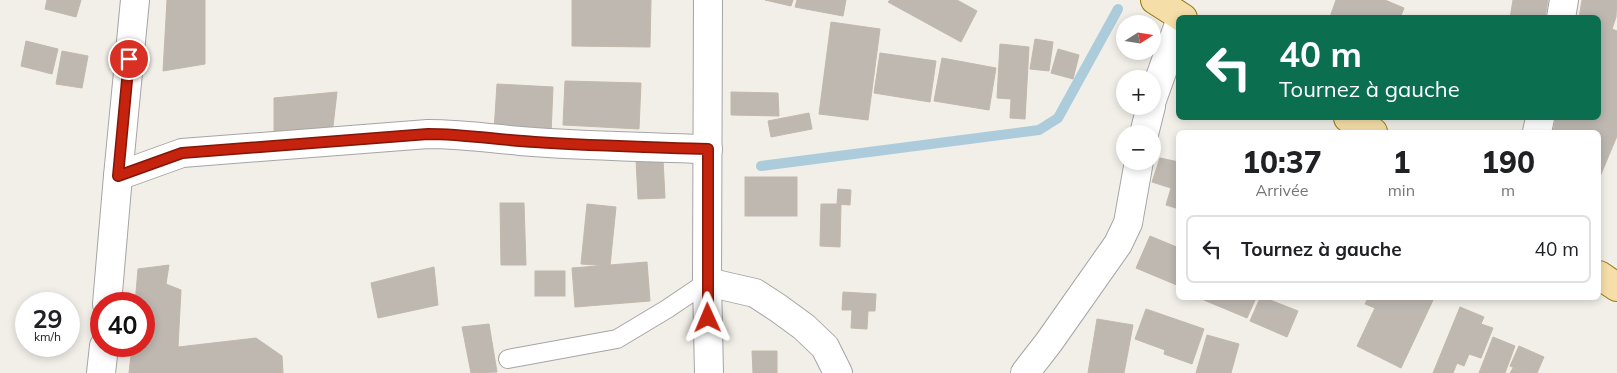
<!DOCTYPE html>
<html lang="fr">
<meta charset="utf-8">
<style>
:root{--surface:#fff;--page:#f2f2f2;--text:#202124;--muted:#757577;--line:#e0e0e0}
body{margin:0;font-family:Mulish,sans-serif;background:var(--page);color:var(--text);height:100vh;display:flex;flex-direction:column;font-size:19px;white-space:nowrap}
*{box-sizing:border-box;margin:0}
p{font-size:16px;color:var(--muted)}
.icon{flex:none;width:28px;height:28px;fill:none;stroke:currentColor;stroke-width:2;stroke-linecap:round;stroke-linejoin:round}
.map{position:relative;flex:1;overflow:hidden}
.drawer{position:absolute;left:1176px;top:130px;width:425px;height:170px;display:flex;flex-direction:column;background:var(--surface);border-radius:8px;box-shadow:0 2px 8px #0003}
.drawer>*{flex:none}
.top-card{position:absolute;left:1176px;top:15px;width:425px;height:105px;border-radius:8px;box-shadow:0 2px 8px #0003;background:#0b6e4f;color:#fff;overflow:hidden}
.needle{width:32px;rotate:78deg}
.controls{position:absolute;left:1116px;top:15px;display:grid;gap:10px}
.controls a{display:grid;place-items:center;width:45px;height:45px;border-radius:50%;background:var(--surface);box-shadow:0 2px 8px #0003;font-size:25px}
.speed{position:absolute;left:15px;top:292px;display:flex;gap:10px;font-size:25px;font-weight:700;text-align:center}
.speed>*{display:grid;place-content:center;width:65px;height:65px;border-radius:50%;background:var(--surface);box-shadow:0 2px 8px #0003;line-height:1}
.speed small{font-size:12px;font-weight:400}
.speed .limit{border:8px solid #d22;background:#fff;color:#111}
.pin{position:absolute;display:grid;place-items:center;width:42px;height:42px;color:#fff;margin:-21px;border:2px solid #fff;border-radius:50%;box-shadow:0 1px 5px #0007}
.me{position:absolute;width:55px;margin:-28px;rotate:359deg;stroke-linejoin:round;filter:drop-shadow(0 0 4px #0008)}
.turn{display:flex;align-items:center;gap:18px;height:105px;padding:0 20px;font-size:22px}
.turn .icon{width:65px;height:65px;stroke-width:2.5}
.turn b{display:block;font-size:35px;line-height:42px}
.eta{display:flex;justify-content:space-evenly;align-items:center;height:85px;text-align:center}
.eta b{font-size:30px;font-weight:800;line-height:35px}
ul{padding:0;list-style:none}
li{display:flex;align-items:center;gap:15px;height:68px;margin:0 10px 8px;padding:0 10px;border:2px solid var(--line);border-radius:8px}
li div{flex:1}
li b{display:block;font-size:19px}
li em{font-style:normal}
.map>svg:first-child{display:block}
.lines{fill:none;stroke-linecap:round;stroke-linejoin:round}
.stream{stroke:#accbdb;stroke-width:10}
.building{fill:#beb8b1;stroke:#c2b8ab}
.service-casing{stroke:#a5a5a5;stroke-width:20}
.minor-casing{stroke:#a5a5a5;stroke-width:30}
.tertiary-casing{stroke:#a5a5a5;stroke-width:30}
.primary-casing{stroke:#94770a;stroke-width:30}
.service{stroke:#fff;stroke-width:18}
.minor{stroke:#fff;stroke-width:28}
.tertiary{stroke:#fff;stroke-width:28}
.primary{stroke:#f6dea8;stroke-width:28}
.route-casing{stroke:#801708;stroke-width:12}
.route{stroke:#c5230d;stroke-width:9}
</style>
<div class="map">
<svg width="1617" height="373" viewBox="0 0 1617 373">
<rect width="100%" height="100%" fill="#f1efe8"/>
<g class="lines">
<polyline class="stream" points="761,166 1039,130 1058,118 1118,9"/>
</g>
<g class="building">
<polygon points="47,0 81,0 76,17 45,9"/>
<polygon points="167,0 205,0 205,64 163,71"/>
<polygon points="572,0 651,0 650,47 572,46"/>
<polygon points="765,0 793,0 791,6"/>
<polygon points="797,0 846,0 843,16 795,7"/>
<polygon points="890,0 957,0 977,11 961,42 888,2"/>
<polygon points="1336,0 1385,0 1404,8 1400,18 1332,18 1330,17"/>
<polygon points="1513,0 1548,0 1545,18 1510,18"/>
<polygon points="1582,0 1617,0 1616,17 1612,29 1617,31 1617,136 1599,179 1599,132 1553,132 1556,118 1599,118 1599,18 1579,18"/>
<polygon points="831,22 880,29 868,120 819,114"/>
<polygon points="1035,39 1053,42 1049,71 1030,69"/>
<polygon points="26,41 58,49 52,74 21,66"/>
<polygon points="1000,44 1029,47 1025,119 1010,118 1011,99 997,98"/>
<polygon points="1058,49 1079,55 1073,79 1051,73"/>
<polygon points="62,51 88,56 82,88 56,84"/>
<polygon points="880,53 936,61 930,102 874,93"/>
<polygon points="942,58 996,68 989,110 934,101"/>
<polygon points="565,81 641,83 639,129 563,125"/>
<polygon points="497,84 553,87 551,134 494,131"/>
<polygon points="337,92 332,135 274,141 274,98"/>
<polygon points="731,92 778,93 779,116 731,115"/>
<polygon points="809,113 812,129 771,137 768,121"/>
<polygon points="1160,158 1179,162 1179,209 1166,205 1171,188 1152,182"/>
<polygon points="663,159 665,198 638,199 636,160"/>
<rect x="745" y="177" width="52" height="39"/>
<polygon points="838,189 851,190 850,205 837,204"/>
<polygon points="500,203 524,203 526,265 501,265"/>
<polygon points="587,204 616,207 610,266 581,264"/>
<polygon points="821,204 841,204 840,247 820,246"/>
<polygon points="1150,236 1179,248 1179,286 1136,268"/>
<polygon points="647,262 650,301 575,307 572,268"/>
<polygon points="169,265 166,284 181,290 178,347 256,338 282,356 283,373 129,373 132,346 144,346 144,304 135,304 138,269"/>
<polygon points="434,267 438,305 378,318 371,283"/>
<rect x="535" y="271" width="30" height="25"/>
<polygon points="843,292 876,294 875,311 868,311 867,329 851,328 852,310 842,310"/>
<polygon points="1199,298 1256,298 1247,318"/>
<polygon points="1260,298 1265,298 1298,311 1287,337 1250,321"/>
<polygon points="1368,298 1434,298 1401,368 1357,346 1375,308 1365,304"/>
<polygon points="1460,307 1484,317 1481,324 1493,328 1481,358 1469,354 1464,366 1440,356"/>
<polygon points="1146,309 1204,329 1192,364 1164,354 1165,350 1135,339"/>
<polygon points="1097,319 1133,325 1124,373 1088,373"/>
<polygon points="489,324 497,372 471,373 462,327"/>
<polygon points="1207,335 1239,344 1231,373 1196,373"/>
<polygon points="1493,337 1515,346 1505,373 1479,373"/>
<polygon points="1519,346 1544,357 1537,373 1526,373 1510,366"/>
<polygon points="752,351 777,351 777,373 753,373"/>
<polygon points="1440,356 1457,363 1453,373 1433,373"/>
<polygon points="1513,368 1526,373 1510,373"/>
</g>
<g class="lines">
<g class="service-casing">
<polyline id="service" points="508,359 617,339 667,309 707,282"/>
</g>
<g class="minor-casing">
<g id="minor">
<polyline points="1561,18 1564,0"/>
<polyline points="1152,100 1179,24"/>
<polyline points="1537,132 1540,118"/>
<polyline points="1144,134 1151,106"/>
<path d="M118,176L182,153L428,134C459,134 489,138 520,141C582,146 645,147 708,149"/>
<polyline points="707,282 755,293 778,308 804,327 825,347 838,373"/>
<polyline points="107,304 118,176 135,0"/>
<polyline points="101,373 104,346"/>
<polyline points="1025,373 1049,342 1118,244 1128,223 1139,161"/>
</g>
</g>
<g class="tertiary-casing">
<polyline id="tertiary" points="708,0 707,282 709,373"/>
</g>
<g class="primary-casing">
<g id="primary">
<polyline points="1155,0 1183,18"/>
<polyline points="1348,118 1373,132"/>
<polyline points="1599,275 1617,287"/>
</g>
</g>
<use href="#service" class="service"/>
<use href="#minor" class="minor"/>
<use href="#tertiary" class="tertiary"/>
<use href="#primary" class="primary"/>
</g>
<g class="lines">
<g class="route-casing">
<path id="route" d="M129,59L118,176L182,153L428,134C464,134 499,140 535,142C593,146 650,147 708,149V318"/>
</g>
<use href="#route" class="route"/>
</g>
</svg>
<div class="controls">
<a><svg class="needle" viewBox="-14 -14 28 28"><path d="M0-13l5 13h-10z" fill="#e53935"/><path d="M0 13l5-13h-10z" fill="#757577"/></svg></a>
<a>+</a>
<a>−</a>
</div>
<div class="speed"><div>29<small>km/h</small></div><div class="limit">40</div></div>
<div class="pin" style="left:129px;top:59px;background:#d93025"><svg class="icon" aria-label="arrive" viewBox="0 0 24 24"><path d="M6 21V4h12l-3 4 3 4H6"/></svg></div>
<svg class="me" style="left:708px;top:318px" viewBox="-20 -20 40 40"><path d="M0-17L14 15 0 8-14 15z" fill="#c5230d" stroke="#fff" stroke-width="4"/></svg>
<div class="top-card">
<div class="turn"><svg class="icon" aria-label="left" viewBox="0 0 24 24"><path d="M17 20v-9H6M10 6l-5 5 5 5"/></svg><div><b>40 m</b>Tournez à gauche</div></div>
</div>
<section class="drawer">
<div class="eta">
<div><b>10:37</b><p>Arrivée</p></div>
<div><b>1</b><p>min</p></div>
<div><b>190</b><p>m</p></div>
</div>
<ul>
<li><svg class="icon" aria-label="left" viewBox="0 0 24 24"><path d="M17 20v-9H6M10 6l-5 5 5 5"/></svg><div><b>Tournez à gauche</b></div><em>40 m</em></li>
</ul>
</section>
</div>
